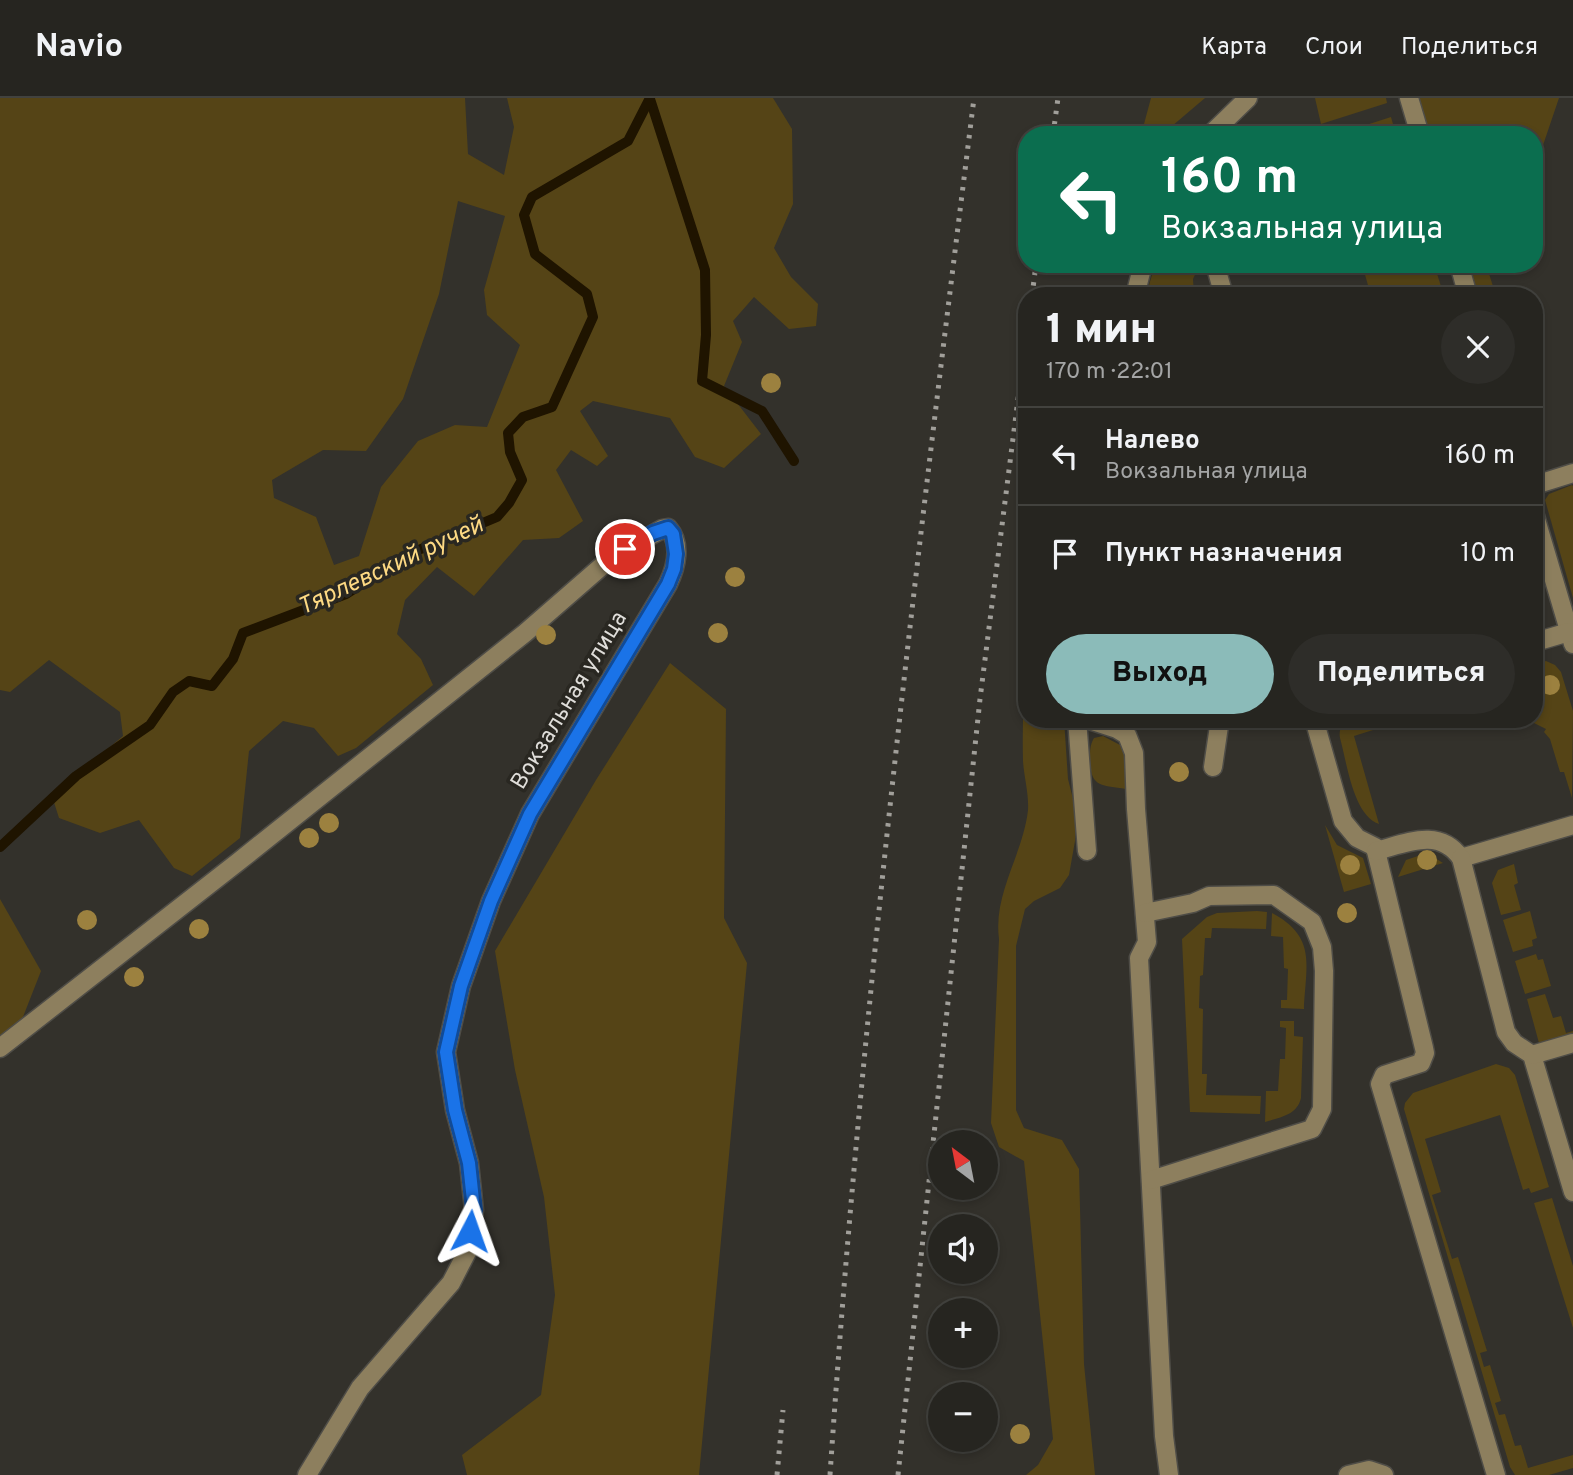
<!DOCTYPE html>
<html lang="ru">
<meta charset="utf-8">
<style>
:root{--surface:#262520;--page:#2e2d29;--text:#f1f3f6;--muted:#a4a5a5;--line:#42423e;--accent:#8bbbb9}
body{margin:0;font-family:Overpass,sans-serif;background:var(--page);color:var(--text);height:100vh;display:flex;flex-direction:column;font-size:26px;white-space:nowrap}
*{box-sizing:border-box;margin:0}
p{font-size:23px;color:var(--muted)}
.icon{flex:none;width:38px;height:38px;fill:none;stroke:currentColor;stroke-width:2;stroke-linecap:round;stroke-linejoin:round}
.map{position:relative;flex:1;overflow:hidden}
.details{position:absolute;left:1018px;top:189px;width:525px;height:441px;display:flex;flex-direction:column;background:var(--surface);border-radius:28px;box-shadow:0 4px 10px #0003,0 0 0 2px var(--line)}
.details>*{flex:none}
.guide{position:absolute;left:1018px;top:28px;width:525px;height:147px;border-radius:28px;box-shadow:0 4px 10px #0003,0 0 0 2px var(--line);background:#0b6e4f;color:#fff;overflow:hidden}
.needle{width:46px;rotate:328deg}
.fabs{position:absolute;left:928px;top:1032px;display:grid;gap:14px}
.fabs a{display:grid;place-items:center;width:70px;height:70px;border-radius:50%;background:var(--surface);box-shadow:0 4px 10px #0003,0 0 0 2px var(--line);font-size:35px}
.pin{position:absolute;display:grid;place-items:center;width:60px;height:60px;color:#fff;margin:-30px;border:4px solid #fff;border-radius:50%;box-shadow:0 2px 7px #0007}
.me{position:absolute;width:77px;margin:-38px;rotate:4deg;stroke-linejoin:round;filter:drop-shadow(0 0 5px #0008)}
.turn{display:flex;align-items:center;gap:24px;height:147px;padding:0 28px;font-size:32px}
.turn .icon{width:91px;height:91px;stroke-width:2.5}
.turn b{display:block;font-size:49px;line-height:60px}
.round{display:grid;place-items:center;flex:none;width:74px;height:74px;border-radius:37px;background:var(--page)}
.headline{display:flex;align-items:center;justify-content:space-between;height:119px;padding:0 28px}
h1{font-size:42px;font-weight:800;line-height:52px}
.cta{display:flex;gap:14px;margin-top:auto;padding:14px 28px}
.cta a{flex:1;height:80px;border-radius:42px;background:var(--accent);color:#111;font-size:28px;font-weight:800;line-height:80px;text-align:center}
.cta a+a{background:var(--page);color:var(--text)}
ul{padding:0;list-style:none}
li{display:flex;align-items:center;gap:21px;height:98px;padding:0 28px;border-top:2px solid var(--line)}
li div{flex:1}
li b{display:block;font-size:26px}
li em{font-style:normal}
header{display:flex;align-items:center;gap:42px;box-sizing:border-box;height:98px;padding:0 35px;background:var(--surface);border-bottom:2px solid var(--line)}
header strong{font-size:33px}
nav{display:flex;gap:38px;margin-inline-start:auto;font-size:24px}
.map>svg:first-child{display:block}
.green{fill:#554416;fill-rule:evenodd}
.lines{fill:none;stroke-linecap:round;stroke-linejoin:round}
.stream{stroke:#1f1400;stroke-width:10}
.minor-casing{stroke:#4f4d47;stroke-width:21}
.minor{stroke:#8d7f5e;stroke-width:18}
.rail{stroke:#a19f9a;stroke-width:5;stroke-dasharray:3.5 7;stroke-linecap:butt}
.tree{fill:#9c813f}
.route-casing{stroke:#114b97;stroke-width:18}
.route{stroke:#1a73e8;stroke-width:12}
.labels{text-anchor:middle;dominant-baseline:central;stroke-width:7;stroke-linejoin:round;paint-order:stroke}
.street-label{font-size:23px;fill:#dfddd9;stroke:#292721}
.water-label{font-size:24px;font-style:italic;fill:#fdd983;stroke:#292721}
</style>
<header>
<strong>Navio</strong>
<nav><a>Карта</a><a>Слои</a><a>Поделиться</a></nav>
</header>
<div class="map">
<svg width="1573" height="1377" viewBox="0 0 1573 1377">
<rect width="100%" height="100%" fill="#33312b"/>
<g class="green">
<path d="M0,0H465L468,56L504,77L514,29L507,0H773L792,31L793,106L774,150L791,179L818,206L816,228L789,231L754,199L733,223L742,244L724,288L761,336L724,370L695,359L670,320L593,303L580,313L608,358L597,368L571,352L556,372L583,423L559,440L523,442L474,498L437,469L405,502L397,536L421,561L433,587L356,650L338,658L314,630L283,623L249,653L240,740L192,778L174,770L139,722L100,735L59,720L52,698L123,638L120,614L49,562L10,594L0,592ZM458,103L505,118L484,192L487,217L520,247L487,329L455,327L418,343L381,389L359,458L334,467L316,419L274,400L272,382L323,352L366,353L403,301L439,196Z"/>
<polygon points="1151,0 1205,0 1165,34 1144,26"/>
<polygon points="1315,0 1386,0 1387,5 1321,26"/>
<polygon points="1419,0 1559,0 1539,59 1535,63 1535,37 1430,37"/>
<polygon points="1391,19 1396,37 1335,37"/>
<polygon points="1155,166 1200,166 1193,181 1194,198 1146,198"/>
<polygon points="1362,166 1434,166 1444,198 1371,198"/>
<polygon points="1469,166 1486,166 1496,198 1479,198"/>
<polygon points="1572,387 1573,388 1573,500 1545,402 1549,396"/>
<path d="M1027,540V621H1064L1068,681L1076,713L1075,743L1069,777L1060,790L1034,803L1025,811L1016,848V1012L1024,1030L1062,1042L1079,1071L1084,1266L1095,1377H1026L1038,1367L1053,1341L1024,1063L999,1049L991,1025L999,841C993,795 1023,757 1028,712C1029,696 1024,679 1023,663C1022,622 1024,581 1027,540Z"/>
<polygon points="1546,563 1555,567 1561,574 1573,613 1572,700 1564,674 1560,674 1550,641 1544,634 1546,631 1528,622 1535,621 1535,565"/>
<polygon points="670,565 726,611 724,820 747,865 699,1377 467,1377 462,1357 541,1297 555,1197 544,1099 515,972 495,853 596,682"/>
<path d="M1353,621H1408L1354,638L1379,726C1353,717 1347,665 1340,640C1338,630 1344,624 1353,621Z"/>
<path d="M1103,638L1120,647L1125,659L1126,691C1102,687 1090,690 1090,661C1090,652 1090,647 1094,640Z"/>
<polygon points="1325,727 1337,747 1363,760 1371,786 1344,794"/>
<polygon points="1427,755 1443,765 1398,779 1406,762"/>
<polygon points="1514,766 1518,785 1514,787 1521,812 1501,817 1492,785 1498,772"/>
<polygon points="0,801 41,873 21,924 0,941"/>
<polygon points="1257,813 1267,814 1266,831 1212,830 1211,840 1205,840 1203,877 1200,878 1199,910 1203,911 1202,976 1207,976 1206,997 1261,998 1260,1016 1190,1014 1182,841 1207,819 1217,815"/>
<polygon points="1530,813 1537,840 1532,842 1533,848 1513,854 1503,822"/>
<path d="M1272,815C1317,839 1306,867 1304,911L1281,910V902H1287L1288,871L1284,870L1283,839L1271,838Z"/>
<polygon points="1536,856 1538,862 1543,861 1551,888 1525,896 1515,863"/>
<polygon points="1545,896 1553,920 1561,918 1566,935 1573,933 1573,938 1562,941 1561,938 1557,940 1558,942 1546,946 1539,945 1527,901"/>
<path d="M1280,923H1294V938L1303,939L1301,1000C1297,1017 1281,1019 1265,1024L1266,993H1278L1280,961H1285L1286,930L1280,929Z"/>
<polygon points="1496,966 1509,970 1515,977 1549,1089 1531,1095 1529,1090 1523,1092 1500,1017 1425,1041 1441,1094 1432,1097 1452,1161 1458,1159 1487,1253 1480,1255 1484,1269 1490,1267 1501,1303 1495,1305 1499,1317 1505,1316 1515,1348 1521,1347 1528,1370 1573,1357 1573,1370 1549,1377 1515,1377 1510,1369 1404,1011 1405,1005 1413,995"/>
<polygon points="1552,1100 1573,1168 1573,1230 1534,1105"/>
</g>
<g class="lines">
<g class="stream">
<polyline points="650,1 705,172 706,237 702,283 762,313 794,363"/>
<polyline points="0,749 76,678 150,627 173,594 189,583 212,588 233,561 243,535 346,496 409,456 497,419 509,405 522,382 510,354 508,335 523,319 552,309 593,219 587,196 535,156 524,117 532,99 628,43 650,0"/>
</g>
<g class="minor-casing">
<g id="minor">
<polyline points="1409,0 1420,37"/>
<polyline points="1210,37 1248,0"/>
<polyline points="1215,166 1224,198"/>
<polyline points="1459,166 1468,198"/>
<polyline points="1135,198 1143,166"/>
<polyline points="1535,387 1573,375"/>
<polyline points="1535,418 1573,546"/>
<polyline points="1535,544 1569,534"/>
<polyline points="1077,621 1087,753"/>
<polyline points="1086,621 1117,631 1127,637 1134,655 1136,711 1147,844 1139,860 1164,1338 1169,1377"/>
<polyline points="1314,621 1343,723 1357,740 1375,749 1424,950 1425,955 1421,965 1384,977 1380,986 1496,1377"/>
<polyline points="1213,669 1220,621"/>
<path d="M1376,753C1407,745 1439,729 1461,760L1573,727"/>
<polyline points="1461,760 1506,934 1514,945 1532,957 1573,1094"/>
<polyline points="1145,815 1193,805 1209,798 1274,797 1312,824 1322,849 1324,873 1322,1011 1312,1031 1151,1082"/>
<path d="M0,950L238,764L525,535L610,461L662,431L668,430C682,446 676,469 668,486L530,716L491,803L461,888L446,954L455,1012L469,1065L474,1112L467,1154L451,1185L360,1290L307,1377"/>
<polyline points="1532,957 1573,945"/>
<polyline points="1348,1377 1369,1372 1384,1377"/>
</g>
</g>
<use href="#minor" class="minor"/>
<g class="rail">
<polyline points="1053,37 1058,0"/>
<polyline points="1032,198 1036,166"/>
<polyline points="777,1377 783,1312"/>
<path d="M830,1377C861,917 917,458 974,0"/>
<polyline points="898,1377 980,601 1027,230"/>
</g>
</g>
<g class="tree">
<circle cx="771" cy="285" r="10"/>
<circle cx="735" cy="479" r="10"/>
<circle cx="718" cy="535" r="10"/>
<circle cx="546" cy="537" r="10"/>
<circle cx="1550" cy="587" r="10"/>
<circle cx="1179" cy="674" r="10"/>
<circle cx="329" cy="725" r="10"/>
<circle cx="309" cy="740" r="10"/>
<circle cx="1427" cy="762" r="10"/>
<circle cx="1350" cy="767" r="10"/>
<circle cx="1347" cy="815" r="10"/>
<circle cx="87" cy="822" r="10"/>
<circle cx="199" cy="831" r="10"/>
<circle cx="134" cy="879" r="10"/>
<circle cx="1020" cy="1336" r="10"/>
</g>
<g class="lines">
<g class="route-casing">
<polyline id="route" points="470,1133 474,1112 469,1065 455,1012 446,954 461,888 491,803 530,716 668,486 674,471 676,456 673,436 668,430 653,435 625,451"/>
</g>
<use href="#route" class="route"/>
</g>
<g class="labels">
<g class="street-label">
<text transform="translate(570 603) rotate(-59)">Вокзальная улица</text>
</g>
<g class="water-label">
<text transform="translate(391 469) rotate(-25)">Тярлевский ручей</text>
</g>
</g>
</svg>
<div class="fabs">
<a><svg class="needle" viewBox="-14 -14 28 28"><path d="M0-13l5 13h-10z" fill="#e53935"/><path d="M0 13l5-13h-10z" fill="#a4a5a5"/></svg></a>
<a><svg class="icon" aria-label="sound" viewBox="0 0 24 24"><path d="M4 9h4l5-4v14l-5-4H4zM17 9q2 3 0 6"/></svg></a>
<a>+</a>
<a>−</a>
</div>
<div class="pin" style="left:625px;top:451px;background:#d93025"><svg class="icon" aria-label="arrive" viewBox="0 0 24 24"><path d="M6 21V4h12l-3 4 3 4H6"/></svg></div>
<svg class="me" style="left:470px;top:1133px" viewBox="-20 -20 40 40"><path d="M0-17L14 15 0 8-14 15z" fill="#1a73e8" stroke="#fff" stroke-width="4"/></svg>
<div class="guide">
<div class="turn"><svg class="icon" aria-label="left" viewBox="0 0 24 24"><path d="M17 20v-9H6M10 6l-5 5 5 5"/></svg><div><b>160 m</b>Вокзальная улица</div></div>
</div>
<section class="details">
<div class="headline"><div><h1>1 мин</h1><p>170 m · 22:01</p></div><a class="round"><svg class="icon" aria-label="close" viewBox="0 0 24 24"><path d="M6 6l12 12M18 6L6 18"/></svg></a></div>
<ul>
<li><svg class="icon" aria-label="left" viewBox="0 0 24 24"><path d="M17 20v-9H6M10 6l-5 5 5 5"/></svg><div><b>Налево</b><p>Вокзальная улица</p></div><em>160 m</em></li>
<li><svg class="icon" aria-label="arrive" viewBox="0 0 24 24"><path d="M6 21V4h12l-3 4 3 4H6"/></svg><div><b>Пункт назначения</b></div><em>10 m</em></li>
</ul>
<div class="cta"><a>Выход</a><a>Поделиться</a></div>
</section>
</div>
